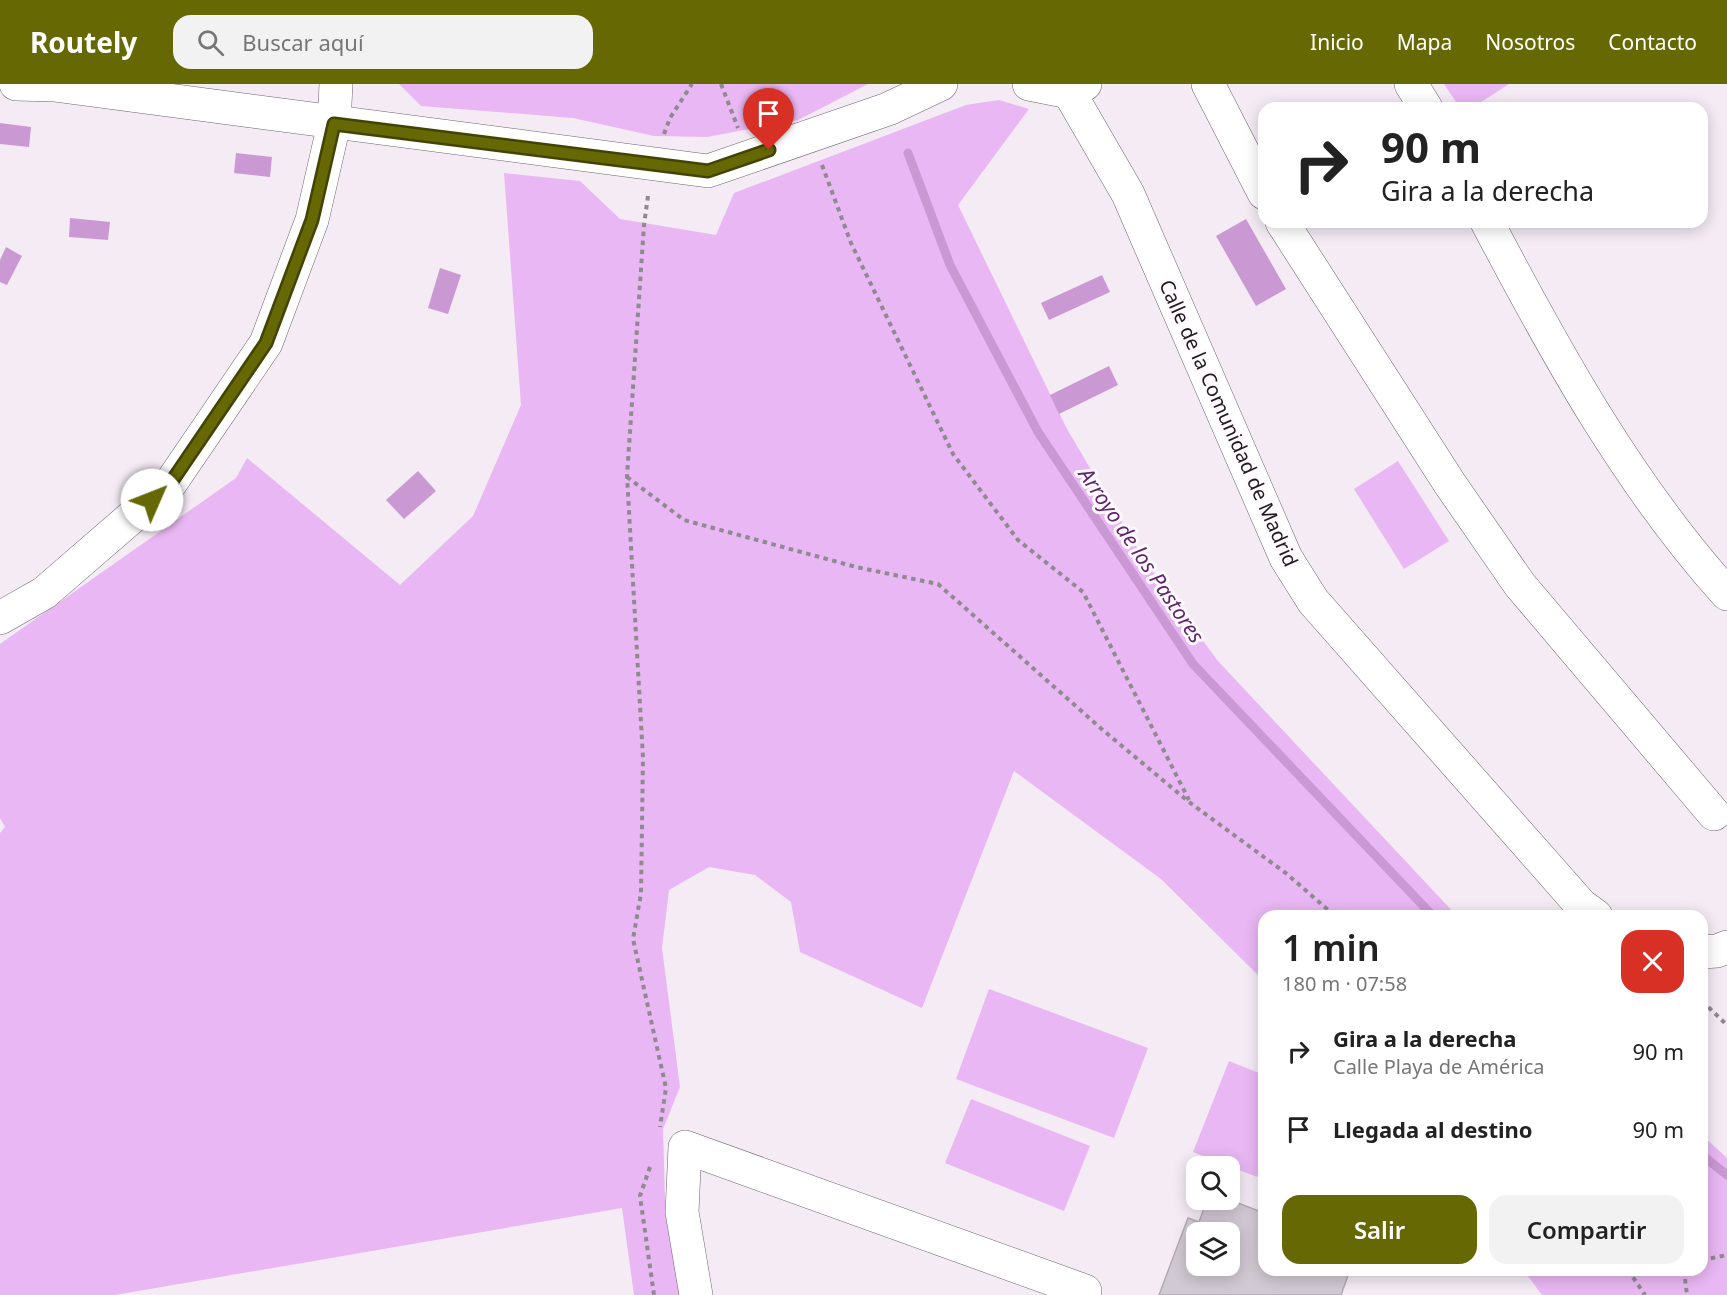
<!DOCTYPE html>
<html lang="es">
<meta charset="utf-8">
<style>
:root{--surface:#fff;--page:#f2f2f2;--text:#222;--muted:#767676;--accent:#666804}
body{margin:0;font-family:"Noto Sans",sans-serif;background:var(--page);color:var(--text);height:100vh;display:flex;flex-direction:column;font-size:22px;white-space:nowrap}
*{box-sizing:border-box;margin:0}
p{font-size:20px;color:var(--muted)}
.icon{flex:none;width:33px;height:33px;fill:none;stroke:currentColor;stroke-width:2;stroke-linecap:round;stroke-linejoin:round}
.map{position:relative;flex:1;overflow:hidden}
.panel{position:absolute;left:1258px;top:826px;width:450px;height:366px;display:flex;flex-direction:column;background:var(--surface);border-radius:18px;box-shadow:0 3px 15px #0003}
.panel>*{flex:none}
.hud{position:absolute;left:1258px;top:18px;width:450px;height:126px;border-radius:18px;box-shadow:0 3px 15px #0003;background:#fff;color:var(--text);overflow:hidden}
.tools{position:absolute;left:1186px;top:1072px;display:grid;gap:12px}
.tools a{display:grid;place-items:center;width:54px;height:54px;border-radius:12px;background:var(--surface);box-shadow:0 3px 15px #0003;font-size:30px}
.pin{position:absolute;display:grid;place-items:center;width:51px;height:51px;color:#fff;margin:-62px -26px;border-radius:50% 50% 50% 0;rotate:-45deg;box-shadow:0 0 6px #0007}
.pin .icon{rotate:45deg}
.me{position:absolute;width:66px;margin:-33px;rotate:46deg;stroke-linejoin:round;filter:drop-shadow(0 0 4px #0008)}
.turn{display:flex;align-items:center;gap:21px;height:126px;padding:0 24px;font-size:27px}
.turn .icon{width:78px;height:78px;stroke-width:2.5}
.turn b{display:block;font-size:42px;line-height:51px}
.round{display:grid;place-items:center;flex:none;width:63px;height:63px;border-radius:18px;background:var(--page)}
.head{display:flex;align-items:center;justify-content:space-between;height:102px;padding:0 24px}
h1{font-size:36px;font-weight:600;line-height:45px}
.cta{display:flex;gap:12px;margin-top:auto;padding:12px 24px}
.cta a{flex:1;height:69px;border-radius:18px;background:var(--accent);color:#fff;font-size:24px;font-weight:600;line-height:69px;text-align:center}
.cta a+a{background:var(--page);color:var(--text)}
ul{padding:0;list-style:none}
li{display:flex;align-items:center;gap:18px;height:78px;padding:0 24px}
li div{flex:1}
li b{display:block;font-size:22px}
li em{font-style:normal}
header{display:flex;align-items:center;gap:36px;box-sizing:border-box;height:84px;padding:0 30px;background:var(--accent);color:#fff}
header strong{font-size:28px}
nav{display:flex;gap:33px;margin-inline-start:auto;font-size:21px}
.search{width:420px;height:54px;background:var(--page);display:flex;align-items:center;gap:15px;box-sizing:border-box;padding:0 21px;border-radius:18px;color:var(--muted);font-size:22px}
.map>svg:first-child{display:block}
.green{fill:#e9b7f3}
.water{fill:#ca99d4}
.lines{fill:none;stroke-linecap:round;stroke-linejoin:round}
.stream{stroke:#ca99d4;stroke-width:9}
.building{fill:#d1c9d3;stroke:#b2aab4;stroke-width:1.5;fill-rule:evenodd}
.minor-casing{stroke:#6d656e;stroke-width:34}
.path{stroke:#8f8990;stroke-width:4;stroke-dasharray:4.5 4.5;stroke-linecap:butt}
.minor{stroke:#fff;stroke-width:33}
.route-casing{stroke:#424403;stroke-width:15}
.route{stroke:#666804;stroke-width:10}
.labels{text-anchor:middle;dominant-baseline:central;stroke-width:6;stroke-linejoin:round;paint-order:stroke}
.street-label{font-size:20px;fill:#1f1c20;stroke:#fefafe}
.water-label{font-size:21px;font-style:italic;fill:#5f246b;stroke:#fefafe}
</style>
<header>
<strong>Routely</strong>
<div class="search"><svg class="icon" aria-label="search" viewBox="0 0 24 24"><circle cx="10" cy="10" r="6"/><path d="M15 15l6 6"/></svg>Buscar aquí</div>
<nav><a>Inicio</a><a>Mapa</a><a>Nosotros</a><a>Contacto</a></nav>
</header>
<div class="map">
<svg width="1727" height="1211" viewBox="0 0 1727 1211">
<rect width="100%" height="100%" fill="#f4ebf5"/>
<g class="green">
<polygon points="399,0 868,0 798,36 707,53 654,52 573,34 421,22"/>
<polygon points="1444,0 1509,0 1472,24 1460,24"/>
<polygon points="999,16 1029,25 958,121 1067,345 1143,474 1217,576 1457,832 1264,832 1264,897 1161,795 1014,687 922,924 800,868 791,818 755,791 709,783 669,806 662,864 680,1003 663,1045 665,1118 680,1211 634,1211 622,1124 115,1211 0,1211 0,749 5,743 0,734 0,560 236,394 247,374 400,501 473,432 521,321 504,89 580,97 620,135 716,151 734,109 966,21"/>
<polygon points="1398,377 1449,457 1404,485 1354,405"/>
<polygon points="989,905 1148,964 1114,1054 956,995"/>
<polygon points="1229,977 1264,991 1264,1074 1257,1093 1193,1068"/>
<polygon points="971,1015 1090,1062 1064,1127 945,1079"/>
<polygon points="1703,1052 1727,1074 1727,1211 1542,1211 1524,1187 1702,1186"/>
</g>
<g class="water">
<polygon points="0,39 31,43 29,63 0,60"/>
<polygon points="236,69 272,73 270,93 234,89"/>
<polygon points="70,134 110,138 108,156 69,153"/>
<polygon points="1246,135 1286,205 1256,222 1216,152"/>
<polygon points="6,163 22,172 7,201 0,198 0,176"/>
<polygon points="440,184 461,191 448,230 428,224"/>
<polygon points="1102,191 1110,208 1049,236 1041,219"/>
<polygon points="1109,282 1118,301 1059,330 1050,311"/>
<polygon points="418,387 436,407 404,435 386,416"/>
</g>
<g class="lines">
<g class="stream">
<polyline points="908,69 950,181 1038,348 1193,580 1433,832"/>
<polyline points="1702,1071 1727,1091"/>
</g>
</g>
<path class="building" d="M1207,1116H1230L1264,1129V1186H1350L1341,1211H1159L1188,1134L1199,1138ZM1197,1149H1230V1182H1197Z"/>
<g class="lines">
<g class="minor-casing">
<g id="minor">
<polyline points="16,0 54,1 708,87 888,25 941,0"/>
<polyline points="1029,0 1069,8 1085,0"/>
<polyline points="1208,0 1264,109"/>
<polyline points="1411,0 1426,24"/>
<polyline points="1069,8 1128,110 1286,474 1313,517 1581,821 1596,832"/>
<polyline points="1282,138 1450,400 1520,501 1714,730"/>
<path d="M1487,138C1556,269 1628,400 1727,510"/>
<polyline points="0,534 44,509 170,400 266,259 312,136 334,40 336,0"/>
<polyline points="1702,868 1717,867 1727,863"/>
<polyline points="696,1211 682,1128 685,1063 1085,1207"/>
</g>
</g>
<g class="path">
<polyline points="721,0 738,44"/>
<polyline points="664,50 670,34 692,0"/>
<polyline points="822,81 851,159 953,370 1018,456 1083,508 1189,716"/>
<polyline points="648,112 644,141 627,392 643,674 641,809 633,855 666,1004 660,1043"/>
<polyline points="627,393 684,436 856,483 938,500 1104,647 1189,718 1287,790 1335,832"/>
<polyline points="1702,917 1727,941"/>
<polyline points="650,1083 640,1112 654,1211"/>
<polyline points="1702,1176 1727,1171"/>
<polyline points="1628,1186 1645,1211"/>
<polyline points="1684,1186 1687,1211"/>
</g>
<use href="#minor" class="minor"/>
</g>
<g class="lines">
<g class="route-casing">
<polyline id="route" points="152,416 170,400 266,259 312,136 334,40 708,87 769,66"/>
</g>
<use href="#route" class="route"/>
</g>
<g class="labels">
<g class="street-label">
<text transform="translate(1229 339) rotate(66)">Calle de la Comunidad de Madrid</text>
</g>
<g class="water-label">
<text transform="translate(1142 471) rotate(56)">Arroyo de los Pastores</text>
</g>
</g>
</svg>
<div class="tools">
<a><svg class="icon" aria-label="search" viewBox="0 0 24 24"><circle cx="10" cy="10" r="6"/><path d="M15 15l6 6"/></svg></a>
<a><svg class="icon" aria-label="layers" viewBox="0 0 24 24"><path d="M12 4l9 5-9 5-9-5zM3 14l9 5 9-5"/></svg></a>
</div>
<div class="pin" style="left:769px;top:66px;background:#d93025"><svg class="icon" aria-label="arrive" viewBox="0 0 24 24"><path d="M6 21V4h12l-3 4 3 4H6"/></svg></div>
<svg class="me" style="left:152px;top:416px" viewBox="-20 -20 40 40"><circle r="19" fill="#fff"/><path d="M0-13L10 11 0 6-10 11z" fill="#666804"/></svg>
<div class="hud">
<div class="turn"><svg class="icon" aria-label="right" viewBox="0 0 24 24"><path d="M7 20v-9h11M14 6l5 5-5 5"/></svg><div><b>90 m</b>Gira a la derecha</div></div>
</div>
<section class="panel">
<div class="head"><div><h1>1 min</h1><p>180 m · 07:58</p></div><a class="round" style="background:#d93025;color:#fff"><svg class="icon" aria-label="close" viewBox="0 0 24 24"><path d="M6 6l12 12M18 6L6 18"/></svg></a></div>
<ul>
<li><svg class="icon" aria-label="right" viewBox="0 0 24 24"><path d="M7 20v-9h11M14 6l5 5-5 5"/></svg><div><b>Gira a la derecha</b><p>Calle Playa de América</p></div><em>90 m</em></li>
<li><svg class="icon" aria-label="arrive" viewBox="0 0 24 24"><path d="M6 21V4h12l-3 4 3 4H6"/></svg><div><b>Llegada al destino</b></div><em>90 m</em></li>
</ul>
<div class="cta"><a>Salir</a><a>Compartir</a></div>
</section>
</div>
